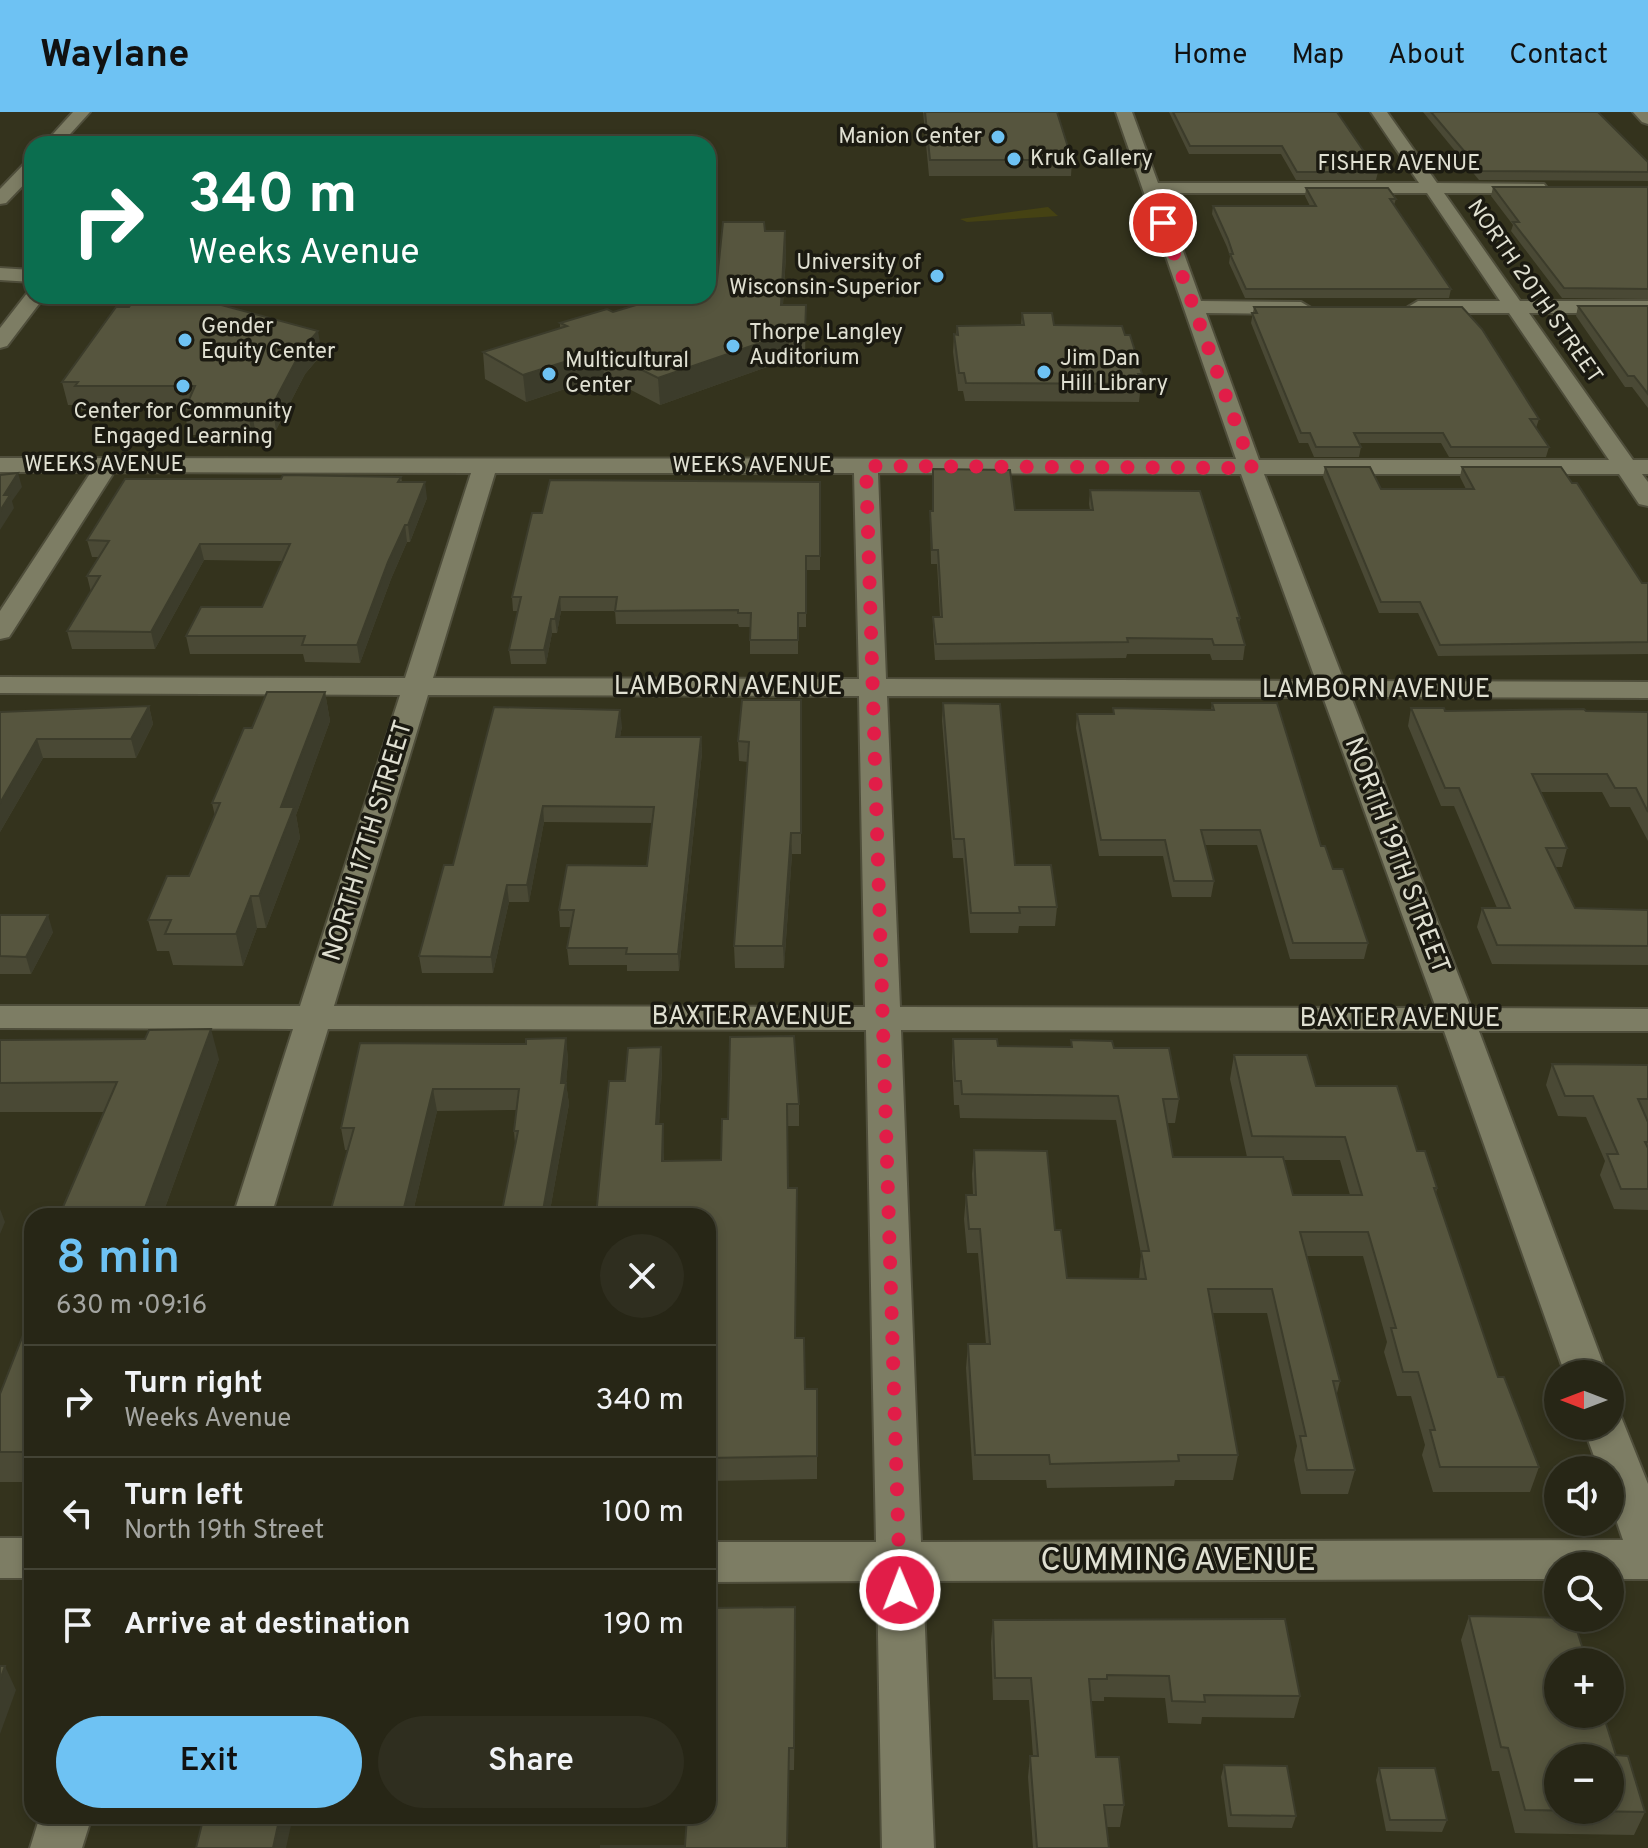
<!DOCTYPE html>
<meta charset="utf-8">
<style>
:root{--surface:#272616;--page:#2f2e1f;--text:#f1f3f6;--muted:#a4a5a1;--line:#434335;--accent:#6ec2f3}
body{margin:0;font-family:Overpass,sans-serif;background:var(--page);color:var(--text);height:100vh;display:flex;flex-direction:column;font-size:30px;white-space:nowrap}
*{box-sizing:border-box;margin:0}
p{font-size:26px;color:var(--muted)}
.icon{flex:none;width:44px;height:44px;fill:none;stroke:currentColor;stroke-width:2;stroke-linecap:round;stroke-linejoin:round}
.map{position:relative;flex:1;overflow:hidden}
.details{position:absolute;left:24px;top:1096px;width:692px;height:616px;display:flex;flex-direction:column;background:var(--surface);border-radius:24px;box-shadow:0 4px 12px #0003,0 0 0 2px var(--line)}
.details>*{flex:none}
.top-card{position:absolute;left:24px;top:24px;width:692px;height:168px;border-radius:24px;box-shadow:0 4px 12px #0003,0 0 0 2px var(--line);background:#0b6e4f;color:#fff;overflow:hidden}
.needle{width:52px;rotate:270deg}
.fabs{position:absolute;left:1544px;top:1248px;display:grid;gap:16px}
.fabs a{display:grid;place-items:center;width:80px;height:80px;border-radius:50%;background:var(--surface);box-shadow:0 4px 12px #0003,0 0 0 2px var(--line);font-size:40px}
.pin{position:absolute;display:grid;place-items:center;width:68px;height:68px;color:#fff;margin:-34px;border:4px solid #fff;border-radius:50%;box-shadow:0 2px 8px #0007}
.me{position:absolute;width:88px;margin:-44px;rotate:359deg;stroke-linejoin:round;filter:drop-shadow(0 0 6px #0008)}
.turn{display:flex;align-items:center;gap:28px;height:168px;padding:0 32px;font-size:36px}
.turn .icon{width:104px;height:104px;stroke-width:2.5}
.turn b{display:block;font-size:56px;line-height:68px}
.round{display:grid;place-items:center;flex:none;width:84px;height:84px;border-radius:42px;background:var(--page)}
.overview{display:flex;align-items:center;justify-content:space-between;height:136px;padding:0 32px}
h1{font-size:48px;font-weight:600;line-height:60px;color:var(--accent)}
.button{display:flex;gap:16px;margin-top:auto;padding:16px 32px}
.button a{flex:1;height:92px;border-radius:48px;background:var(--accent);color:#111;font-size:32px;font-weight:600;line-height:92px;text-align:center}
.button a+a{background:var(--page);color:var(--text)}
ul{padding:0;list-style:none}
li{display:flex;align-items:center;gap:24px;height:112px;padding:0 32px;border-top:2px solid var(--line)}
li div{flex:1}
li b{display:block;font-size:30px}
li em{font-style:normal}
header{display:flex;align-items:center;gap:48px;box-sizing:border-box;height:112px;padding:0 40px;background:var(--accent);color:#111}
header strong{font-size:38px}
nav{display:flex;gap:44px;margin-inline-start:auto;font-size:28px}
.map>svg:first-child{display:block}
.green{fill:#454213}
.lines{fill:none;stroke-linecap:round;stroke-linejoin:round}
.street-casing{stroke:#4f4e3b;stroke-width:4}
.street{fill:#7d7d64;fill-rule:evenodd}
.wall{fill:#4a4935;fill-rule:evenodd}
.shaded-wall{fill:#3c3c2b}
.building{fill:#56553e;stroke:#3c3c2b;stroke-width:2;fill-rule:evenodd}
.route{stroke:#e11d48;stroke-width:14;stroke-dasharray:0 25.2}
.poi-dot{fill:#6ec2f3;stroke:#1b1a11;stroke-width:3}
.labels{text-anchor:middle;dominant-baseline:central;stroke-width:7;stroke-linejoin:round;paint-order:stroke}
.far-poi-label{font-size:22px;fill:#e0e0d2;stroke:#1b1a11;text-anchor:start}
.far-street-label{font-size:22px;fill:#e0e0d2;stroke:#1b1a11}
.street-label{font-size:26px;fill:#e0e0d2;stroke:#1b1a11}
.near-street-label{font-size:32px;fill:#e0e0d2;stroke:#1b1a11}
</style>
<header>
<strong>Waylane</strong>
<nav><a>Home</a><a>Map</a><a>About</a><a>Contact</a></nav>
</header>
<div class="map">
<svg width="1648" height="1736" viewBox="0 0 1648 1736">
<rect width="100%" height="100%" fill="#34331d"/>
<polygon class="green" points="1048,95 1058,104 967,110 960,107"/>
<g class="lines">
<g class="street-casing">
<g id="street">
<polygon points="73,0 90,0 61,32 44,32"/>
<path d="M1116,0H1132L1158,71H1419L1371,0H1387L1437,71L1544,72L1547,76L1544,80L1538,81H1444L1520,189H1648V201H1529L1633,348H1648V362H1642L1648,370V394L1639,392L1619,362H1264L1344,569L1648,570V586L1351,585L1471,896L1648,897V919H1479L1607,1262H1565L1444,919L901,918L921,1430L1623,1428L1610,1390V1358H1599L1583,1314H1610V1298L1620,1302L1648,1372V1467H1610V1454H1558V1467L923,1469L934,1736H882L877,1469L708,1470V1430H876L866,918L328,917L271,1104H233L293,917L0,916V894H300L400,583L0,581V565L405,566L471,361L114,360L13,519L9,525L0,527V499L91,360H0V346L1236,347ZM1162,81H1427L1500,189H1418L1408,195L1418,201H1509L1609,348H1259L1206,201L1301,202L1311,196L1301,190L1201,189ZM495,361H854L859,567L433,566ZM878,361L1241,362L1316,569L886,567ZM428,583L859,584L865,895L334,894ZM887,584L1323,585L1436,896L900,895Z"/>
<polygon points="1633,0 1648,0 1648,12 1642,10"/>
<polygon points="32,49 32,64 6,91 0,92 0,77 26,50"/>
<polygon points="0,156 32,158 32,170 0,168"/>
<polygon points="32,179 32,184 45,184 7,234 0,236 0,216 28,180"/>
<rect x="0" y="1426" width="32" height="40"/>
<polygon points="40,1704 92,1704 82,1736 30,1736"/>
</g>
</g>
<use href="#street" class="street"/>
</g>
<g class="wall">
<polygon points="923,0 1057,0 1072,48 1071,64 929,64"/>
<polygon points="1169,0 1337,0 1378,60 1376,68 1296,68 1281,42 1189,42"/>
<polygon points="1423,0 1598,0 1648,50 1648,69 1479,68"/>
<polygon points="1493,75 1648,75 1648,187 1562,186 1511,119 1513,113 1491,84"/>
<polygon points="1306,76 1396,87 1394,93 1451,177 1449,186 1245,186 1229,151 1230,144 1227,135 1212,102 1213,94 1310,94 1305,84"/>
<polygon points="765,119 785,119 786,144 783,193 806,193 805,247 789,247 660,293 604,264 526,290 485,267 483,240 560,216 560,211 613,200 717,168"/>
<polygon points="136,184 229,184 226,194 322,242 305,262 276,318 255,318 252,324 189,323 184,298 81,298 80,293 68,293 62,270 129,195"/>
<polygon points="1578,194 1648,194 1648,296 1632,275 1625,275 1576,204"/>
<polygon points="1254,195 1539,307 1536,316 1549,335 1546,345 1449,345 1441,331 1359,331 1361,335 1359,345 1314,345 1308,331 1299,331 1251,211"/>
<polygon points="1022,201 1054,213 1125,223 1142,262 1139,290 965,289 963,279 958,279 953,240 954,222 956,223 957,214 1021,213"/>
<polygon points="1325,355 1381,377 1466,377 1460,365 1462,355 1642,471 1648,471 1648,542 1438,544 1418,501 1379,501 1323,365"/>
<polygon points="401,365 402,370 427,386 410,430 407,430 391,467 360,551 305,550 303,542 190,542 186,524 262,495 283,449 204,448 155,537 72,537 67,519 91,480 87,464 99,445 92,445 87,428 281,367"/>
<polygon points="820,370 820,458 806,458 806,515 798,515 798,542 750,542 750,515 739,515 738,512 616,512 615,499 561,499 557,521 552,521 546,552 511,552 509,538 518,499 513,499 512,485 542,401"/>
<polygon points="1090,378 1240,506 1239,512 1245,533 1243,548 1212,548 1210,542 1127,542 1126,546 935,548 933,520 933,505 940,505 937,452 931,452 930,399 1090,398 1089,392"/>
<polygon points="325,580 330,609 296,703 300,726 266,816 257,816 243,854 173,853 169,839 157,839 148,808 189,764 215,704 212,691 252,616"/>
<polygon points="801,588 801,742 792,742 784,856 735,856 734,834 748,650 739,649 738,629"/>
<polygon points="943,591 1015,753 1057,795 1055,814 1019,814 1018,821 970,821 963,746 953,746 942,609"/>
<polygon points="1212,591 1321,734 1368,831 1364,847 1290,847 1257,733 1205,733 1214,769 1211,785 1172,785 1163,744 1099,744 1076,616 1077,602 1113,602 1113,596 1211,598"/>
<polygon points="149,594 153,612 136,646 43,646 0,720 0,600"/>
<polygon points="1411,596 1445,599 1648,600 1648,729 1630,695 1610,695 1602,680 1541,680 1567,736 1562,755 1555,755 1575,796 1648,798 1648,853 1492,852 1477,815 1482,796 1497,796 1454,694 1441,694 1408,614"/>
<polygon points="622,614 620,625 701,625 702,641 679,859 627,859 627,853 569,853 567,836 571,815 560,815 559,798 647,754 652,711 544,710 529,790 509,790 493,861 422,861 419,844 453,753"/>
<polygon points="0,803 53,820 31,862 0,862"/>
<polygon points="730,925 799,992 799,1014 787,1014 788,1076 796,1226 805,1277 817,1277 817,1367 708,1369 708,1104 596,1104 625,969 661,935 662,957 659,1012 663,1012 664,1049 721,1048 728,1007"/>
<polygon points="566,926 568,948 566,971 569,992 549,1104 501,1104 515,1032 514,1019 516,998 437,999 412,1104 329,1104 348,1038 345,1038 341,1016 526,932"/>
<path d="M953,927L998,934L1071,935V928L1114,936L1179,987L1175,1011H1167L1173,1045H1247L1230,967L1234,943L1316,974L1417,1039L1437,1076L1436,1081L1498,1265L1539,1355L1530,1380H1433L1422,1343L1425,1333L1411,1284H1397L1384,1240L1387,1230L1363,1144H1307L1340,1269L1336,1285L1355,1358L1348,1382H1301L1294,1348L1297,1334L1267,1201H1213L1238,1343L1233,1368H1175L1174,1374L1047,1376L1046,1368H973L966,1256L968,1232H986L978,1141H967L964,1107L966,1083H973L972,1062L974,1038L1055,1118L1067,1166L1139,1167L1141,1142L1116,1008L960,1006L959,993H954L952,951ZM1284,1048H1340L1350,1083H1293Z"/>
<polygon points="0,928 219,947 162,1104 66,1104 63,1095 104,1000 0,1000"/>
<polygon points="1552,952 1648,953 1648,1098 1614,1097 1600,1063 1605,1049 1586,1005 1558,1004 1546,973"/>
<polygon points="32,1200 32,1370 0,1370 0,1282"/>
<polygon points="1469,1504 1645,1700 1634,1723 1515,1721 1499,1659 1492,1659 1461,1528"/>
<polygon points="993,1508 1300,1584 1294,1606 1202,1605 1201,1612 1168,1611 1165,1586 1104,1585 1104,1589 1091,1589 1096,1645 1124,1693 1120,1715 1107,1715 1109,1736 1033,1736 1028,1665 1030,1644 1033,1644 1029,1588 993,1588 991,1530"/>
<polygon points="796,1517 794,1658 789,1658 685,1734"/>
<polygon points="1224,1653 1296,1704 1292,1716 1228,1715 1221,1665"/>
<polygon points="1379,1656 1447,1708 1442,1720 1386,1719 1376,1668"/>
<polygon points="530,1704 578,1704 577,1708 531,1708"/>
</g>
<g class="shaded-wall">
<polygon points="785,119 786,144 781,219 781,193"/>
<polygon points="217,184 229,184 219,213 214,191"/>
<polygon points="318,219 322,242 305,262 276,318 272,294 301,239"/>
<polygon points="789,221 789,247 660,293 658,266"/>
<polygon points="602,238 604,264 526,290 523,263"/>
<polygon points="251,294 255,318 252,324 248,300"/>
<polygon points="18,361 22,375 12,389 14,396 0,418 0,399 4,383"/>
<polygon points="425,370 427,386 410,430 408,413"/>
<polygon points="405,413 407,430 391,467 360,551 357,533 388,450"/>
<polygon points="200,432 204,448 155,537 151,520"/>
<polygon points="560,485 561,499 557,521 555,507"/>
<polygon points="551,507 552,521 546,552 544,538"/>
<polygon points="325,580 330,609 296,703 300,726 266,816 259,784 281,695"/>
<polygon points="149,594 153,612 136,646 131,627"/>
<polygon points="620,598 622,614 617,641 616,625"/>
<polygon points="701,625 702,641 679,859 678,842"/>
<polygon points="37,627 43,646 0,720 0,691"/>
<polygon points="543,694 544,710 529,790 527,773"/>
<polygon points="791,721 792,742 784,856 783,834"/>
<polygon points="507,773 509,790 493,861 491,845"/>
<polygon points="251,784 257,816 243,854 236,822"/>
<polygon points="48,803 53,820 31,862 26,845"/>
<polygon points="211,917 219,947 162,1104 142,1104"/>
<polygon points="566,926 568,948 566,975 566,971 569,992 549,1104 542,1104 561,971"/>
<polygon points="661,935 662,957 658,1035 656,1012"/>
<polygon points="433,977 437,999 412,1104 402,1104"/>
<polygon points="663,1012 664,1034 663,1071 662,1049"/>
<polygon points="0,1097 5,1110 0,1122"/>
<polygon points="5,1554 16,1578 0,1622 0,1568"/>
<polygon points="789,1636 788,1736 787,1736"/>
<polygon points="280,1704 293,1704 286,1736 273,1736"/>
</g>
<g class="building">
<polygon points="925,0 1057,0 1072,48 930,48"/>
<polygon points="1173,0 1337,0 1378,60 1297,60 1282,34 1190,34"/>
<polygon points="1431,0 1598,0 1648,50 1648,60 1481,59"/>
<polygon points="1493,75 1648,75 1648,177 1564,176 1513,110 1519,110"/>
<polygon points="1306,76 1388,76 1396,87 1390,87 1451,177 1246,177 1230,142 1233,142 1228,127 1213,94 1316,94"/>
<polygon points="723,110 764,110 765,119 785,119 781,193 806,193 805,221 789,221 658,266 602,238 523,263 483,240 567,214 560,211 607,197 613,200 666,184 708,184 708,171 717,168"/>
<polygon points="136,184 217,184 214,191 318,219 301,239 272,294 251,294 248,300 184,299 195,274 75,274 78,270 62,270 116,195 129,195"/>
<polygon points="1578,194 1648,194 1648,282 1634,264 1628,264"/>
<polygon points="1254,195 1462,195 1482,217 1539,307 1530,307 1549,335 1451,335 1443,321 1354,321 1361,335 1316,335 1310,321 1301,321 1252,201 1257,201"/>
<polygon points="1022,201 1052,201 1054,213 1122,214 1125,223 1130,223 1142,262 1138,262 1141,272 966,271 964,261 959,261 954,222 958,223 957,214 1024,213"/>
<polygon points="1325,355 1370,355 1381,377 1474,377 1462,355 1561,355 1572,371 1577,371 1642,471 1648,471 1648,530 1440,533 1420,490 1381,490"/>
<polygon points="933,357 1010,358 1015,398 1093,398 1090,378 1200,379 1240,506 1237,506 1245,533 1214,533 1212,527 1127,526 1128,530 936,532 933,505 942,505 938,438 932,438 930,399 933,399"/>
<polygon points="18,361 4,383 10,383 0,399 0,363"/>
<polygon points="283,363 401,365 398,370 425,370 408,413 405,413 388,450 357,533 302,533 305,524 186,524 201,495 262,495 290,432 200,432 151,520 67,519 100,464 87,464 109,429 87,428 125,367 281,367"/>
<polygon points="550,368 820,370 820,444 806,444 806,501 798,501 798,528 750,528 751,501 738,501 738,498 615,499 617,485 560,485 555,507 551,507 544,538 509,538 521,485 512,485 532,401 542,401"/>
<polygon points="267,580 325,580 281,695 294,695 259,784 251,784 236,822 165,822 171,808 148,808 167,764 189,764 220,691 212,691 244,616 252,616"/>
<polygon points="742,588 801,588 801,721 791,721 783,834 734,834 749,630 738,629"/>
<polygon points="943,591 1000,592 1015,753 1051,753 1057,795 1019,795 1020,801 971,801 964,727 954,727"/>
<polygon points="1212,591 1277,591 1321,734 1325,734 1333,757 1343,757 1368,831 1293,831 1260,718 1201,718 1214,769 1174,769 1165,728 1101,728 1077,602 1114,602 1113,596 1214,598"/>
<polygon points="149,594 131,627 37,627 0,691 0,600"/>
<polygon points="494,595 620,598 616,625 701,625 678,842 626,842 627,836 567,836 574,798 559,798 567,753 647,754 654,695 543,694 527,773 507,773 491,845 419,844 444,753 453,753"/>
<polygon points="1411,596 1444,596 1445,599 1584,597 1586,599 1648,600 1648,700 1636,676 1615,676 1607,662 1532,662 1567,736 1546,736 1575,796 1648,798 1648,834 1497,833 1482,796 1510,796 1459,676 1445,676"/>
<polygon points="0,803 48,803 26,845 0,844"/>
<polygon points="211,917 142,1104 69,1104 73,1095 63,1095 117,970 0,971 0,928 145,927 149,918"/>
<polygon points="794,924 799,992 787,992 788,1076 797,1076 795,1226 804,1226 805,1277 817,1277 817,1344 708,1346 708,1104 596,1104 609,969 625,969 628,936 661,935 656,1012 663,1012 662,1049 721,1048 722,1007 728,1007 730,925"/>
<polygon points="566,926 561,971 566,971 542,1104 501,1104 518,1019 514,1019 519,977 433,977 402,1104 329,1104 354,1016 341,1016 360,931 526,932 526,927"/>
<polygon points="953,927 997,927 998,934 1072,935 1071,928 1112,929 1114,936 1169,936 1179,987 1163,987 1173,1045 1283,1045 1293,1083 1362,1083 1345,1025 1252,1024 1234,943 1307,943 1316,974 1397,974 1417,1039 1425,1039 1437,1076 1434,1076 1498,1265 1504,1265 1539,1355 1440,1355 1430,1318 1435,1318 1418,1260 1403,1260 1391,1216 1396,1216 1368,1120 1300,1120 1340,1269 1333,1269 1355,1358 1307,1358 1300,1324 1306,1324 1272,1177 1208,1177 1238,1343 1178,1343 1179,1349 1050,1352 1049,1343 975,1343 968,1232 990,1232 980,1117 969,1117 966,1083 976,1083 974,1038 1047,1039 1055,1118 1061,1118 1067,1166 1146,1167 1141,1139 1149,1139 1118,984 962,982 961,969 955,969"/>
<polygon points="1552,952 1648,953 1648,987 1638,987 1648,1010 1648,1030 1645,1030 1648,1036 1648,1077 1621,1077 1607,1042 1618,1042 1593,984 1565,984"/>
<polygon points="32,1200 32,1340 0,1340 0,1282"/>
<polygon points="795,1495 794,1636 789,1636 787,1736 601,1736 601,1734 685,1734 687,1704 708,1704 708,1496"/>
<path d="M1469,1504L1573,1506L1587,1550H1558V1602H1603L1616,1643L1628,1644L1645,1700L1525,1698L1508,1636L1501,1635ZM1558,1646H1610V1698H1558Z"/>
<polygon points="1285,1507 1300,1584 1204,1583 1205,1590 1172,1589 1169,1564 1107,1563 1107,1567 1089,1567 1096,1645 1119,1645 1124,1693 1104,1693 1109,1736 1037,1736 1030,1644 1038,1644 1031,1566 995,1566 993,1508"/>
<polygon points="0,1554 5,1554 0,1568"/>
<polygon points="1224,1653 1287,1654 1296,1704 1231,1703"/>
<polygon points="1379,1656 1435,1656 1447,1708 1390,1708"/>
<polygon points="204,1704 280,1704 273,1736 196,1736"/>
</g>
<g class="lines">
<polyline class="route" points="900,1478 866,354 1252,356 1163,111"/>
</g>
<g class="poi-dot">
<circle cx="998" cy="25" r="8"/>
<circle cx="1014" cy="47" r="8"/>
<circle cx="937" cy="164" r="8"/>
<circle cx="185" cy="228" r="8"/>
<circle cx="733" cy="234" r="8"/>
<circle cx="1044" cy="260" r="8"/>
<circle cx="549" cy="262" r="8"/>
<circle cx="183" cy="274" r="8"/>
</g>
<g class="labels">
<g class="far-poi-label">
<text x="982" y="25" text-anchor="end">Manion Center</text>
<text x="1030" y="47">Kruk Gallery</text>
<text x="921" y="151" text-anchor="end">University of<tspan x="921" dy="25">Wisconsin-Superior</tspan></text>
<text x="201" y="215">Gender<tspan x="201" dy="25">Equity Center</tspan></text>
<text x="749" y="221">Thorpe Langley<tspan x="749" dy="25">Auditorium</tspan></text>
<text x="1060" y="247">Jim Dan<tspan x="1060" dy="25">Hill Library</tspan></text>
<text x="565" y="249">Multicultural<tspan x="565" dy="25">Center</tspan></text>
<text x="183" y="300" text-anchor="middle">Center for Community<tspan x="183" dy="25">Engaged Learning</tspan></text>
</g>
<g class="far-street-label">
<text x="1399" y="52">FISHER AVENUE</text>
<text transform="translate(1534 180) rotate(55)">NORTH 20TH STREET</text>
<text x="104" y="353">WEEKS AVENUE</text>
<text x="752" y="354">WEEKS AVENUE</text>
</g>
<g class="street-label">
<text x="728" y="575">LAMBORN AVENUE</text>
<text x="1376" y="578">LAMBORN AVENUE</text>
<text transform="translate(369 729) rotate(-73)">NORTH 17TH STREET</text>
<text transform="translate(1396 744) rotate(69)">NORTH 19TH STREET</text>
<text x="752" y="905">BAXTER AVENUE</text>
<text x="1400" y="907">BAXTER AVENUE</text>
</g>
<g class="near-street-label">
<text x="1178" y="1450">CUMMING AVENUE</text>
</g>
</g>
</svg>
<div class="fabs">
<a><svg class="needle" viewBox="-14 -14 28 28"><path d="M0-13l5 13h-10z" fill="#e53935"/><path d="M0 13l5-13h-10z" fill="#a4a5a1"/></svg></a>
<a><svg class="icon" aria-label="sound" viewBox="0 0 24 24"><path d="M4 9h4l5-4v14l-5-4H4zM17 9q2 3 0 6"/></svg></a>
<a><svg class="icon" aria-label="search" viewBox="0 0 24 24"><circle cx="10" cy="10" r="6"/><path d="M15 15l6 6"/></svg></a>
<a>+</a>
<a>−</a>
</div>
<div class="pin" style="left:1163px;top:111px;background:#d93025"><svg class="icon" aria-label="arrive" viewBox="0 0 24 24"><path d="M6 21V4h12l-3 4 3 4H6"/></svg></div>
<svg class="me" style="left:900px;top:1478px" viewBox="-20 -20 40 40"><circle r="17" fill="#e11d48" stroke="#fff" stroke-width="3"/><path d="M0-11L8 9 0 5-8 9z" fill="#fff"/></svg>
<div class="top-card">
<div class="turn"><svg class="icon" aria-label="right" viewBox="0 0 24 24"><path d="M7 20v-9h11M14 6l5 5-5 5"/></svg><div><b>340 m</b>Weeks Avenue</div></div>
</div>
<section class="details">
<div class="overview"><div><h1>8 min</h1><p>630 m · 09:16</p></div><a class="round"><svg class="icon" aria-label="close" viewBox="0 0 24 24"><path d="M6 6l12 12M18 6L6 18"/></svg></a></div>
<ul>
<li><svg class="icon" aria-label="right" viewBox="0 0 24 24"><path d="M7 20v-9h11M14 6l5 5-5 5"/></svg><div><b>Turn right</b><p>Weeks Avenue</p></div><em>340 m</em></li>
<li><svg class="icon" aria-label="left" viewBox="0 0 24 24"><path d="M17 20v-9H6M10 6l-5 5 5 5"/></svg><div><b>Turn left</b><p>North 19th Street</p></div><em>100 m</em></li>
<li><svg class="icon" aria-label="arrive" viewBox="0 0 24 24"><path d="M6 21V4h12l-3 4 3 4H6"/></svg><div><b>Arrive at destination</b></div><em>190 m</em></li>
</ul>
<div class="button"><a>Exit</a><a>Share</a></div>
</section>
</div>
